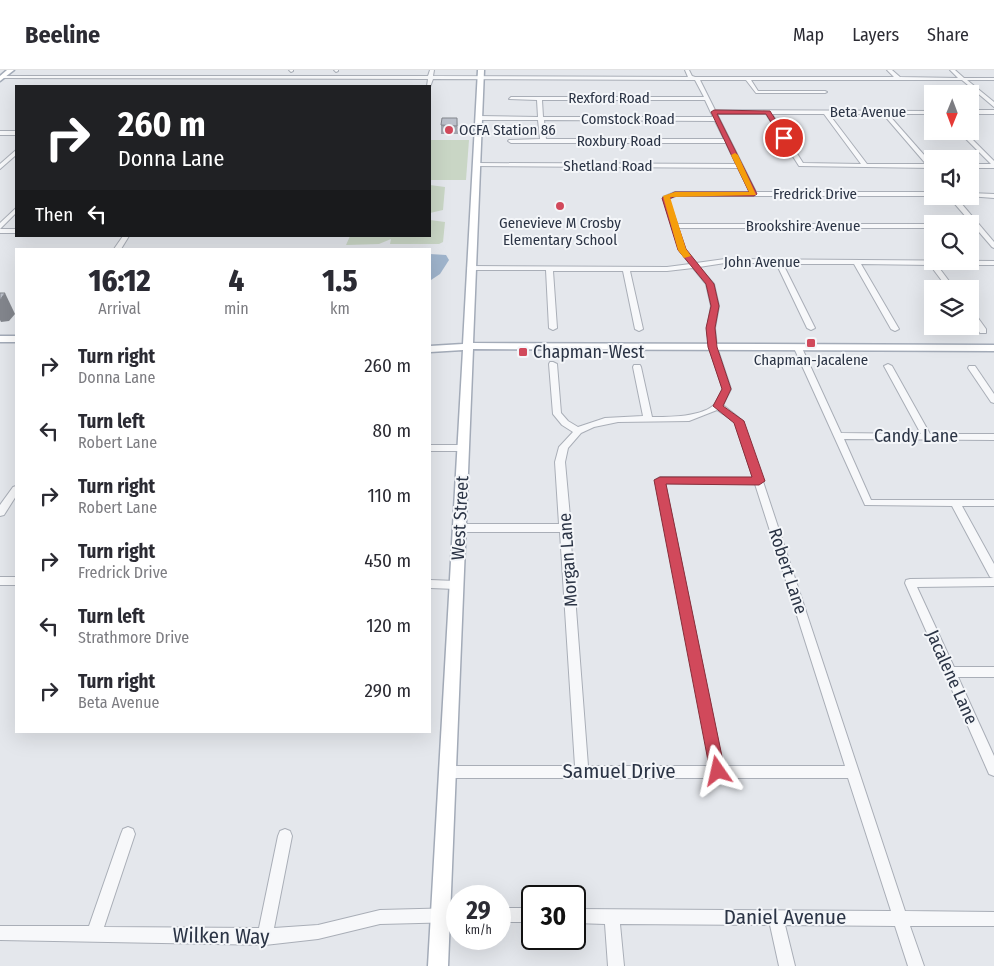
<!DOCTYPE html>
<style>
:root{--surface:#fff;--page:#f7f7f7;--text:#2b2b33;--muted:#7c7c81;--line:#e1e1e2}
body{margin:0;font-family:"Fira Sans Condensed",sans-serif;background:var(--page);color:var(--text);height:100vh;display:flex;flex-direction:column;font-size:19px;white-space:nowrap}
*{box-sizing:border-box;margin:0}
p{font-size:16px;color:var(--muted)}
.icon{flex:none;width:28px;height:28px;fill:none;stroke:currentColor;stroke-width:2;stroke-linecap:round;stroke-linejoin:round}
.map{position:relative;flex:1;overflow:hidden}
.drawer{position:absolute;left:15px;top:178px;width:416px;height:485px;display:flex;flex-direction:column;background:var(--surface);border-radius:0px;box-shadow:0 5px 20px #0002}
.drawer>*{flex:none}
.hud{position:absolute;left:15px;top:15px;width:416px;height:152px;border-radius:0px;box-shadow:0 5px 20px #0002;background:#202124;color:#fff;overflow:hidden}
.needle{width:32px;rotate:181deg}
.fabs{position:absolute;left:924px;top:15px;display:grid;gap:10px}
.fabs a{display:grid;place-items:center;width:55px;height:55px;border-radius:0px;background:var(--surface);box-shadow:0 5px 20px #0002;font-size:25px}
.speed{position:absolute;left:446px;top:815px;display:flex;gap:10px;font-size:25px;font-weight:700;text-align:center}
.speed>*{display:grid;place-content:center;width:65px;height:65px;border-radius:50%;background:var(--surface);box-shadow:0 5px 20px #0002;line-height:1}
.speed small{font-size:12px;font-weight:400}
.speed .limit{border:2px solid #111;border-radius:8px;background:#fff;color:#111}
.pin{position:absolute;display:grid;place-items:center;width:42px;height:42px;color:#fff;margin:-21px;border:2px solid #fff;border-radius:50%;box-shadow:0 1px 5px #0007}
.me{position:absolute;width:55px;margin:-28px;rotate:349deg;stroke-linejoin:round;filter:drop-shadow(0 0 4px #0008)}
.turn{display:flex;align-items:center;gap:18px;height:105px;padding:0 20px;font-size:22px}
.turn .icon{width:65px;height:65px;stroke-width:2.5}
.turn b{display:block;font-size:35px;line-height:42px}
.then{display:flex;align-items:center;height:48px;padding:0 20px;background:#0003;gap:10px;font-size:19px}
.eta{display:flex;justify-content:space-evenly;align-items:center;height:85px;text-align:center}
.eta b{font-size:30px;font-weight:800;line-height:35px}
ul{padding:0;list-style:none}
li{display:flex;align-items:center;gap:15px;height:65px;padding:0 20px}
li div{flex:1}
li b{display:block;font-size:19px}
li em{font-style:normal}
header{display:flex;align-items:center;gap:30px;box-sizing:border-box;height:70px;padding:0 25px;background:var(--surface);border-bottom:1px solid var(--line)}
header strong{font-size:24px}
nav{display:flex;gap:28px;margin-inline-start:auto;font-size:18px}
.map>svg:first-child{display:block}
.green{fill:#c9d6c5}
.water{fill:#9fb4cc}
.lines{fill:none;stroke-linecap:round;stroke-linejoin:round}
.minor-casing{stroke:#a9aeb7;stroke-width:2}
.major-casing{stroke:#a3abb8;stroke-width:3}
.minor{fill:#f7f8fa;fill-rule:evenodd}
.major{fill:#fff;fill-rule:evenodd}
.wall{fill:#a1a5ae}
.shaded-wall{fill:#83868d}
.building{fill:#bbc0ca;stroke:#83868d}
.route{fill:#d1495b;stroke:#882f3b}
.slow{fill:#f59e0b}
.poi-dot{fill:#d1495b;stroke:#f4f6f9;stroke-width:2}
.labels{text-anchor:middle;dominant-baseline:central;stroke-width:4;stroke-linejoin:round;paint-order:stroke}
.far-street-label{font-size:15px;fill:#2b3445;stroke:#f4f6f9}
.far-poi-label{font-size:15px;fill:#2b3445;stroke:#f4f6f9}
.poi-label{font-size:18px;fill:#2b3445;stroke:#f4f6f9;text-anchor:start}
.street-label{font-size:18px;fill:#2b3445;stroke:#f4f6f9}
.near-street-label{font-size:21px;fill:#2b3445;stroke:#f4f6f9}
</style>
<header>
<strong>Beeline</strong>
<nav><a>Map</a><a>Layers</a><a>Share</a></nav>
</header>
<div class="map">
<svg width="994" height="896" viewBox="0 0 994 896">
<rect width="100%" height="100%" fill="#e4e7ec"/>
<g class="green">
<polygon points="430,70 469,70 466,110 430,110"/>
<polygon points="430,115 445,117 443,140 430,143"/>
<polygon points="430,150 445,152 443,172 439,174 390,174 391,169 379,174 346,175 350,166 430,166"/>
</g>
<polygon class="water" points="430,184 446,185 449,190 440,204 431,210"/>
<g class="lines">
<g class="minor-casing">
<g id="minor">
<polygon points="289,0 293,0 293,1 291,2"/>
<polygon points="334,0 338,0 338,1 336,2"/>
<path d="M430,0H434L433,6L688,7L685,0H689L692,6L695,7H894L887,0H892L900,7L958,8L950,0H955L964,8H994V10H967L994,32V37L962,10H751L758,21H825L827,22L825,23H756L746,10H700L715,40L932,41V44H888L932,94V98L799,96L766,44H717L756,122H932V126H676L668,129L677,154H932V158H678L685,180L696,193L725,189L994,191V195H937L955,219H948L930,195L861,194L899,259L895,261L891,259L854,194H783L815,258L811,260L807,258L776,193H725L699,197L714,214L719,236L715,258L717,277L731,319L723,335L743,351L905,841L994,842V856H910L924,896H908L895,856L785,855L795,896H779L770,855L620,854L624,896H608L605,854L575,853V839L891,841L848,708H447L442,706L440,702L442,698L447,696H575L560,462H459L454,458L459,454H559L555,392L559,377L573,362L562,355L553,344L549,294L550,292H553L557,294L561,343L568,351L578,357L605,348L643,346L633,297L634,295H640L641,297L652,347C669,347 703,347 715,334C718,330 720,323 723,319L709,277L707,258L711,236L706,214L693,198L667,201H630L643,259L639,261L635,259L623,201H553L557,258L553,260L549,258L546,200H471L467,198L471,196L667,197L690,194L679,180L663,127L675,122H750L738,98L474,96L473,95L476,93L736,94L726,73H511L508,71L509,70L540,69L538,50H479L476,48L479,46L538,47L537,30L509,29L511,27H704L695,10L433,9L430,17L427,16L428,9L0,8V6H428ZM542,30H705L713,47H543ZM772,44H824L861,94L803,93ZM829,44H883L926,94H867ZM544,50L715,51L724,69H546ZM717,340L735,352L753,408L660,407L655,410L711,696H588L570,460L571,458L565,392L568,378L581,363L594,357L618,352L689,351ZM665,413L755,414L845,696H723Z"/>
<rect x="970" y="40" width="24" height="4"/>
<rect x="0" y="61" width="16" height="4"/>
<polygon points="958,61 964,61 994,91 994,98 970,98 970,94 991,94"/>
<polygon points="16,80 16,85 0,99 0,94"/>
<polygon points="970,123 994,124 994,128 968,126 970,126"/>
<polygon points="948,126 955,126 994,172 994,178 992,177"/>
<polygon points="16,138 16,143 0,159 0,153"/>
<rect x="0" y="159" width="16" height="4"/>
<polygon points="123,166 129,166 121,179 114,179"/>
<polygon points="970,241 973,241 986,259 986,263 980,263 970,248"/>
<polygon points="795,276 801,276 802,278 841,363 921,364 884,296 888,294 892,296 930,364 994,364 994,370 844,369 871,430 994,430 994,436 962,436 994,494 994,516 917,517 954,597 994,597 994,607 958,607 994,686 994,706 989,704 905,513 906,510 910,509 994,508 990,507 952,436 865,435 794,278"/>
<polygon points="969,296 975,296 994,324 994,333 991,332 968,298"/>
<polygon points="430,375 463,375 468,378 463,381 430,381"/>
<polygon points="16,416 16,426 4,445 0,446 0,435 13,417"/>
<rect x="0" y="507" width="16" height="8"/>
<polygon points="430,510 456,511 460,512 461,515 460,518 456,519 430,518"/>
<polygon points="128,757 133,759 135,764 104,857 259,858 278,766 280,761 285,759 290,761 292,766 274,858 318,855 380,840 458,838 458,852 380,854 318,869 265,875 0,870 0,856 89,856 121,764 123,759"/>
<rect x="500" y="838" width="32" height="14"/>
</g>
</g>
<g class="major-casing">
<g id="major">
<polygon points="7,0 14,0 0,11 0,6"/>
<polygon points="478,0 484,0 473,273 994,275 994,281 473,279 448,896 428,896 463,280 430,282 430,276 463,274"/>
<rect x="0" y="266" width="16" height="6"/>
</g>
</g>
<use href="#minor" class="minor"/>
<use href="#major" class="major"/>
</g>
<polygon class="wall" points="457,48 458,64 441,64 441,55"/>
<polygon class="shaded-wall" points="5,223 15,244 9,251 1,252 0,250 0,230"/>
<g class="building">
<polygon points="442,48 457,48 457,56 441,55"/>
<polygon points="0,223 5,223 0,230"/>
</g>
<polygon class="route" points="714,40 770,41 787,68 782,70 766,44 717,44 757,124 754,126 676,126 669,129 686,179 714,214 719,236 715,258 717,277 731,319 723,336 744,351 765,411 759,415 666,414 725,701 723,706 718,708 713,706 710,701 654,410 660,407 752,407 734,353 713,336 722,319 708,277 706,258 711,236 706,214 678,180 662,128 675,122 749,122 711,42"/>
<polygon class="slow" points="735,83 738,85 756,125 670,127 686,179 691,186 684,188 678,180 663,126 675,122 749,122 731,85"/>
<g class="poi-dot">
<circle cx="449" cy="60" r="5"/>
<circle cx="560" cy="136" r="5"/>
<rect x="806" y="268" width="10" height="10" rx="2.5"/>
<rect x="518" y="277" width="10" height="10" rx="2.5"/>
</g>
<g class="labels">
<g class="far-street-label">
<text x="609" y="28">Rexford Road</text>
<text x="868" y="42">Beta Avenue</text>
<text x="628" y="49">Comstock Road</text>
<text x="619" y="71">Roxbury Road</text>
<text x="608" y="96">Shetland Road</text>
<text x="815" y="124">Fredrick Drive</text>
<text x="803" y="156">Brookshire Avenue</text>
<text x="762" y="192">John Avenue</text>
</g>
<g class="far-poi-label">
<text x="459" y="60" text-anchor="start">OCFA Station 86</text>
<text x="560" y="153">Genevieve M Crosby<tspan x="560" dy="17">Elementary School</tspan></text>
<text x="811" y="290">Chapman-Jacalene</text>
</g>
<g class="poi-label">
<text x="533" y="282">Chapman-West</text>
</g>
<g class="street-label">
<text x="916" y="366">Candy Lane</text>
<text transform="translate(460 448) rotate(-87)">West Street</text>
<text transform="translate(568 490) rotate(-94)">Morgan Lane</text>
<text transform="translate(788 501) rotate(72)">Robert Lane</text>
<text transform="translate(952 607) rotate(66)">Jacalene Lane</text>
</g>
<g class="near-street-label">
<text x="619" y="701">Samuel Drive</text>
<text x="785" y="847">Daniel Avenue</text>
<text transform="translate(221 866) rotate(1)">Wilken Way</text>
</g>
</g>
</svg>
<div class="fabs">
<a><svg class="needle" viewBox="-14 -14 28 28"><path d="M0-13l5 13h-10z" fill="#e53935"/><path d="M0 13l5-13h-10z" fill="#7c7c81"/></svg></a>
<a><svg class="icon" aria-label="sound" viewBox="0 0 24 24"><path d="M4 9h4l5-4v14l-5-4H4zM17 9q2 3 0 6"/></svg></a>
<a><svg class="icon" aria-label="search" viewBox="0 0 24 24"><circle cx="10" cy="10" r="6"/><path d="M15 15l6 6"/></svg></a>
<a><svg class="icon" aria-label="layers" viewBox="0 0 24 24"><path d="M12 4l9 5-9 5-9-5zM3 14l9 5 9-5"/></svg></a>
</div>
<div class="speed"><div>29<small>km/h</small></div><div class="limit">30</div></div>
<div class="pin" style="left:784px;top:68px;background:#d93025"><svg class="icon" aria-label="arrive" viewBox="0 0 24 24"><path d="M6 21V4h12l-3 4 3 4H6"/></svg></div>
<svg class="me" style="left:718px;top:701px" viewBox="-20 -20 40 40"><path d="M0-17L14 15 0 8-14 15z" fill="#d1495b" stroke="#fff" stroke-width="4"/></svg>
<div class="hud">
<div class="turn"><svg class="icon" aria-label="right" viewBox="0 0 24 24"><path d="M7 20v-9h11M14 6l5 5-5 5"/></svg><div><b>260 m</b>Donna Lane</div></div>
<div class="then">Then<svg class="icon" aria-label="left" viewBox="0 0 24 24"><path d="M17 20v-9H6M10 6l-5 5 5 5"/></svg></div>
</div>
<section class="drawer">
<div class="eta">
<div><b>16:12</b><p>Arrival</p></div>
<div><b>4</b><p>min</p></div>
<div><b>1.5</b><p>km</p></div>
</div>
<ul>
<li><svg class="icon" aria-label="right" viewBox="0 0 24 24"><path d="M7 20v-9h11M14 6l5 5-5 5"/></svg><div><b>Turn right</b><p>Donna Lane</p></div><em>260 m</em></li>
<li><svg class="icon" aria-label="left" viewBox="0 0 24 24"><path d="M17 20v-9H6M10 6l-5 5 5 5"/></svg><div><b>Turn left</b><p>Robert Lane</p></div><em>80 m</em></li>
<li><svg class="icon" aria-label="right" viewBox="0 0 24 24"><path d="M7 20v-9h11M14 6l5 5-5 5"/></svg><div><b>Turn right</b><p>Robert Lane</p></div><em>110 m</em></li>
<li><svg class="icon" aria-label="right" viewBox="0 0 24 24"><path d="M7 20v-9h11M14 6l5 5-5 5"/></svg><div><b>Turn right</b><p>Fredrick Drive</p></div><em>450 m</em></li>
<li><svg class="icon" aria-label="left" viewBox="0 0 24 24"><path d="M17 20v-9H6M10 6l-5 5 5 5"/></svg><div><b>Turn left</b><p>Strathmore Drive</p></div><em>120 m</em></li>
<li><svg class="icon" aria-label="right" viewBox="0 0 24 24"><path d="M7 20v-9h11M14 6l5 5-5 5"/></svg><div><b>Turn right</b><p>Beta Avenue</p></div><em>290 m</em></li>
</ul>
</section>
</div>
